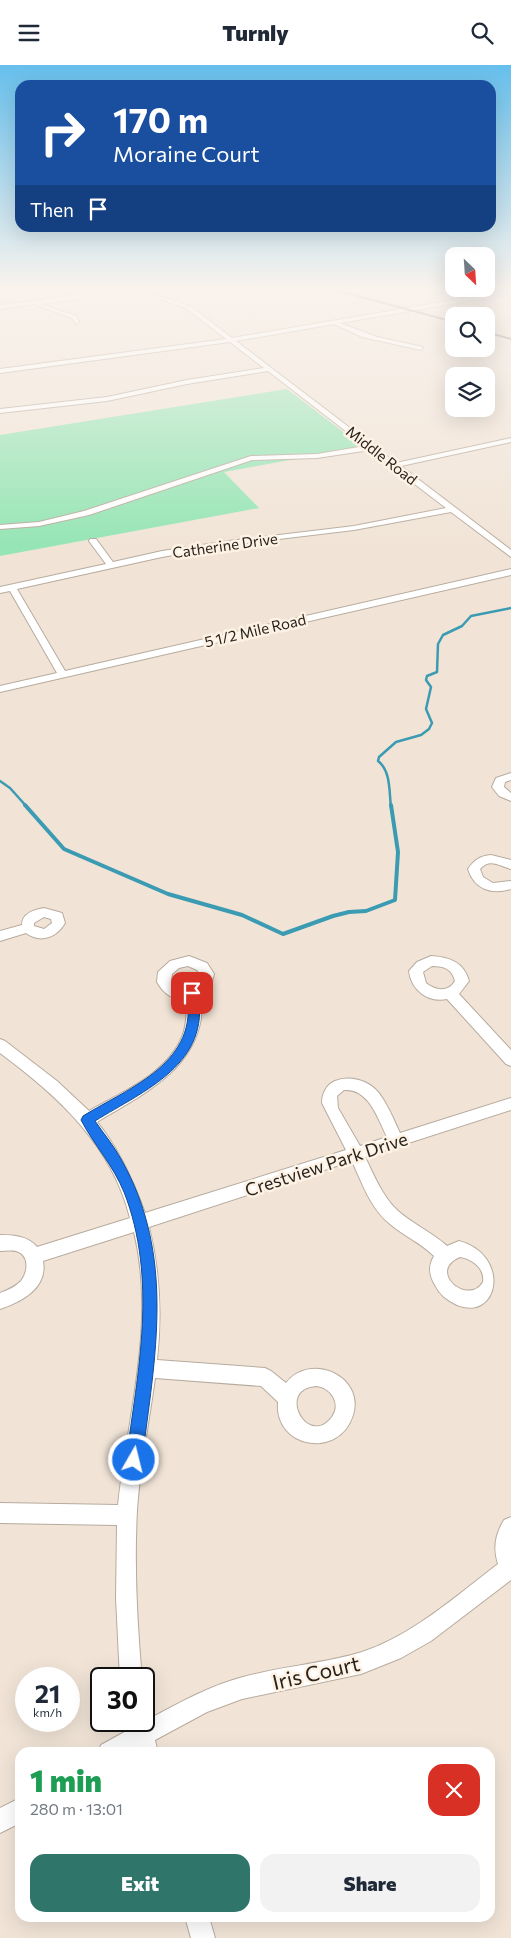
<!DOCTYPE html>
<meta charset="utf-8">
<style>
:root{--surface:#fff;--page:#f2f2f3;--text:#1f2937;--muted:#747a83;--accent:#30756a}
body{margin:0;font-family:Commissioner,sans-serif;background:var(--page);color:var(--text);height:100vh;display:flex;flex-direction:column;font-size:19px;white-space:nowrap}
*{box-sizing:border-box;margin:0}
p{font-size:16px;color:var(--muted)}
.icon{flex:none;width:28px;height:28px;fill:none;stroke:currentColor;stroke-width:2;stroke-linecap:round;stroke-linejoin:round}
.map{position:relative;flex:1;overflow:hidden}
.drawer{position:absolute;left:15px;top:1682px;width:480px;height:175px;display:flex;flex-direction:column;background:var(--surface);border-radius:15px;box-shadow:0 5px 20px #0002}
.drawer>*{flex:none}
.top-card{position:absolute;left:15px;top:15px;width:481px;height:152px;border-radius:15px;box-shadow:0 5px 20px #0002;background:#1a4fa0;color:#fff;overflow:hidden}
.needle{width:32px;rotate:155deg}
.buttons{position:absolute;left:445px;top:182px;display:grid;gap:10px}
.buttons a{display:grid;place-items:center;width:50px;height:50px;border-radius:10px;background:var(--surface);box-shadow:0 5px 20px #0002;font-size:25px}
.speed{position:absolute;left:15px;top:1602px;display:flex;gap:10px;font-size:25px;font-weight:700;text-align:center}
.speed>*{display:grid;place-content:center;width:65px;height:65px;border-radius:50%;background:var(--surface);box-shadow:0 5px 20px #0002;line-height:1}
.speed small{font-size:12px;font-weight:400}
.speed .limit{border:2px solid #111;border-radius:8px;background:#fff;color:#111}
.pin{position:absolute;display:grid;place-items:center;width:42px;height:42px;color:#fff;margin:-21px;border-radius:10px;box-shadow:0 2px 8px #0006}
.me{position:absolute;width:55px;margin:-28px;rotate:8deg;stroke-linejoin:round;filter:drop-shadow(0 0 4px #0008)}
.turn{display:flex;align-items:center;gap:18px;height:105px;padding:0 15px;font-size:22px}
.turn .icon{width:65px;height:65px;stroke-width:2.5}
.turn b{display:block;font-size:35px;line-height:42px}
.then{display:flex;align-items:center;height:48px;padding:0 15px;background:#0003;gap:10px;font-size:19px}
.round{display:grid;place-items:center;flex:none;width:52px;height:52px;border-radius:15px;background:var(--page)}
.headline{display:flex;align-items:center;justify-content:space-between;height:85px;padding:0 15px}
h1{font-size:30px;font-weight:800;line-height:38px;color:#1e9e55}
.action{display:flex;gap:10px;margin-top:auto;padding:10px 15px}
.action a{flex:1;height:58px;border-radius:15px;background:var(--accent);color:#fff;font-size:20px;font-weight:800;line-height:58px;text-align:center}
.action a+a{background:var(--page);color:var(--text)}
header{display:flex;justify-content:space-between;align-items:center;height:65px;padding:0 15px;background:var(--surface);font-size:22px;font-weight:800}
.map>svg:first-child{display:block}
.green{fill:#95e5b5}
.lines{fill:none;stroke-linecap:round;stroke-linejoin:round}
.stream-far1{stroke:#3b9bb2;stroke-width:2.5}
.stream{stroke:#3b9bb2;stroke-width:4}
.minor-casing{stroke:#b7ab9e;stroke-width:2}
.minor{fill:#fff;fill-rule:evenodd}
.rail{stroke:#7a726a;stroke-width:2}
.route{fill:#1a73e8;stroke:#114b97}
.labels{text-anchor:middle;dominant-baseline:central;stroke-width:5;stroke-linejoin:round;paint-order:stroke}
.far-street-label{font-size:15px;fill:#28231e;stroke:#fef2e4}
.street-label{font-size:18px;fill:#28231e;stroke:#fef2e4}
.near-street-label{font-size:21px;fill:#28231e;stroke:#fef2e4}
</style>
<header><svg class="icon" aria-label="menu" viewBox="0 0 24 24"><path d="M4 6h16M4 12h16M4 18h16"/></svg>Turnly<svg class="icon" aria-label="search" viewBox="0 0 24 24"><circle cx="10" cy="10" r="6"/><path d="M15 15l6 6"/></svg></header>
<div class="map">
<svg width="511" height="1873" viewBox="0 0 511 1873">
<rect width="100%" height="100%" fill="#f1e4d7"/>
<polygon class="green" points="287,324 363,382 224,407 259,443 0,491 0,370"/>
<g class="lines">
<g class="stream-far1">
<polyline points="0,716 10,723 27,742"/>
<path d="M391,742C389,726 391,706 378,696L379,692L396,677L421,670L429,664L432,658L426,644L431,622L426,615L427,611L437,607L438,579L443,570L462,561L471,551L511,543"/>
</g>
<polyline class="stream" points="25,740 64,784 168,829 242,850 283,869 333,851 349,847 366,846 395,835 398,787 391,740"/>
<g class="minor-casing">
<g id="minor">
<polygon points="111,221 127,221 190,241 232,273 511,225 511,229 340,258 377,272 423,282 421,285 362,272 334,259 236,276 396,398 511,373 511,377 401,401 511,485 511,492 451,447 354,465 229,480 162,492 17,524 65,606 511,504 511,510 0,627 0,621 57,608 10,526 0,528 0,522 106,499 89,476 90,474 96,474 113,497 162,486 229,476 354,461 446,443 370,385 317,393 252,395 89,450 39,461 0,464 0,460 39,457 84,446 251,391 317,389 365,381 268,306 187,319 107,336 0,348 0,344 107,332 187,315 264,303 230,277 0,308 0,304 226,274 186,243 120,221 71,235 40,239 76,251 79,257 76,259 72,253 34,239 0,244 0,240 71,231"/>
<polygon points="511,708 511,715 505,717 504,722 511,728 511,736 499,731 492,722 496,713"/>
<path d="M491,790L511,795V804C499,801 490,793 480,804L483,812L493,818L511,816V824C491,830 474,824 468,804C474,795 480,791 491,790Z"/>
<path d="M44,843L62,848L65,858C57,872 41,879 26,868L0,876V866L22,860C22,848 34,845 44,843ZM44,852L51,854L52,858L44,864L34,861V858Z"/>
<path d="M189,891L207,898L214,909L211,920L200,930C200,938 202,946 201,953C193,1007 138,1032 97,1057C119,1084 133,1115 145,1148L346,1085L322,1038C322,1029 326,1020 335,1016C349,1010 368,1015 378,1027C387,1038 394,1055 400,1068L511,1033V1045L365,1092C374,1110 382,1131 397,1145C412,1159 432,1167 447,1181L459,1176C511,1190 499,1257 457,1240C447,1235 440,1230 435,1220C429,1210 428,1201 434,1191C421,1178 404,1171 390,1159C371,1144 362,1118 352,1096L149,1162C160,1206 162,1250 157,1295L265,1303L271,1306L286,1318C310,1287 365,1311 353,1350C339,1395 274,1383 278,1337L261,1321L155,1313C149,1357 140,1401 137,1445C134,1502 137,1558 142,1614H120L116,1533L117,1460L0,1458V1438L118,1440C128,1349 156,1258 134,1167L43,1196C48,1223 21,1237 0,1244V1228C8,1225 15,1222 21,1216C28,1207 30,1190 16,1186C11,1185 5,1186 0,1186V1170C14,1170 28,1171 37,1182L130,1153C112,1080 58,1031 0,988V974L5,976L57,1016L89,1046C120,1028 167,1009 182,972C187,960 187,947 186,934C173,936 163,928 157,917L158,907L170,896ZM188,901L197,905L200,909L199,915L189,923H177L171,916L172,909L179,903ZM344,1025C369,1023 378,1054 387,1072L360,1081L338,1043L337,1031ZM460,1192C472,1194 485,1203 483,1217C468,1242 426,1206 460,1192ZM316,1321C330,1322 342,1338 332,1352C308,1384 275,1324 316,1321Z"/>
<path d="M431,891C449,892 464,897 469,916L459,929L511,985V1001L506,999L447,934C428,938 411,925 409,906L417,897ZM432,901C444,901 452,904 455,916C448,928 435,925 426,918L423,907Z"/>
<path d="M511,1452V1515L431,1576L401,1593L361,1609L242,1634L207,1647L155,1675L158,1688H98L101,1680L130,1664L128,1656H144V1647L147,1648L149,1654C179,1638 209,1621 243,1612C282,1601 323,1599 362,1587C413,1570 456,1531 498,1499C493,1483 495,1470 504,1455Z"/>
<polygon points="20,1733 20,1758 0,1768 0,1743"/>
<polygon points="185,1852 209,1852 215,1873 191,1873"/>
</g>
</g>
<use href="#minor" class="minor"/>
<g class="rail">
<polyline points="321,221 454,257"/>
<polyline points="486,267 511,274"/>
</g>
</g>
<linearGradient id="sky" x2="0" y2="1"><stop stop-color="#66bfec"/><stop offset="0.46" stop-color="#f9f3ed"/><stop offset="1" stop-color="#f9f3ed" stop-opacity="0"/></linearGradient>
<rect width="511" height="483" fill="url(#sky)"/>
<path class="route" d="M192,924L198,928C211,999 145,1025 95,1056C104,1069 114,1081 121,1094C176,1191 155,1291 142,1395L140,1401L134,1403L129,1401L126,1395C138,1306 158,1214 124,1127C113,1100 94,1080 81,1055L83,1051C132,1021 199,998 187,928Z"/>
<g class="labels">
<g class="far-street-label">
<text transform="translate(382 390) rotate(38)">Middle Road</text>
<text transform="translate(225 480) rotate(-8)">Catherine Drive</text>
<text transform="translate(255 565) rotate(-13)">5 1/2 Mile Road</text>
</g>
<g class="street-label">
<text transform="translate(326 1099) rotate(-18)">Crestview Park Drive</text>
</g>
<g class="near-street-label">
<text transform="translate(316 1607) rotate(-13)">Iris Court</text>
</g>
</g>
</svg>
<div class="buttons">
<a><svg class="needle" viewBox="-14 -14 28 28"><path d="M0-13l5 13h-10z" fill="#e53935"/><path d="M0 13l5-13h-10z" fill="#747a83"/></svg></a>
<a><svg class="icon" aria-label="search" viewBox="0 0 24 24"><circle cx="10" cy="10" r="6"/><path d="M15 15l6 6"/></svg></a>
<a><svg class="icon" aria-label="layers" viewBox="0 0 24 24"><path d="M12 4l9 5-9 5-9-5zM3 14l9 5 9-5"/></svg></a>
</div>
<div class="speed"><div>21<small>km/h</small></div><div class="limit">30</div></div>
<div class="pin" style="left:192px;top:928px;background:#d93025"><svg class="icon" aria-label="arrive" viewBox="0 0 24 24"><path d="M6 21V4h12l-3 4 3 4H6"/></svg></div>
<svg class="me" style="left:134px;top:1395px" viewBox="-20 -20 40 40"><circle r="17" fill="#1a73e8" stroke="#fff" stroke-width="3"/><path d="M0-11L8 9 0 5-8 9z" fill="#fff"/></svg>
<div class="top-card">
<div class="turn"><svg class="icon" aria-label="right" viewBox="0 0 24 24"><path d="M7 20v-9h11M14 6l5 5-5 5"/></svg><div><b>170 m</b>Moraine Court</div></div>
<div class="then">Then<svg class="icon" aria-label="arrive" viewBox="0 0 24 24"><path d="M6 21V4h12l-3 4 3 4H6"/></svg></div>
</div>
<section class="drawer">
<div class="headline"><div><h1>1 min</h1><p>280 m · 13:01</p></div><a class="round" style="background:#d93025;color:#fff"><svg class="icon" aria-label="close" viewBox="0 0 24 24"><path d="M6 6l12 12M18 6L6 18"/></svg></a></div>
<div class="action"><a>Exit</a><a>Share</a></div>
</section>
</div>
